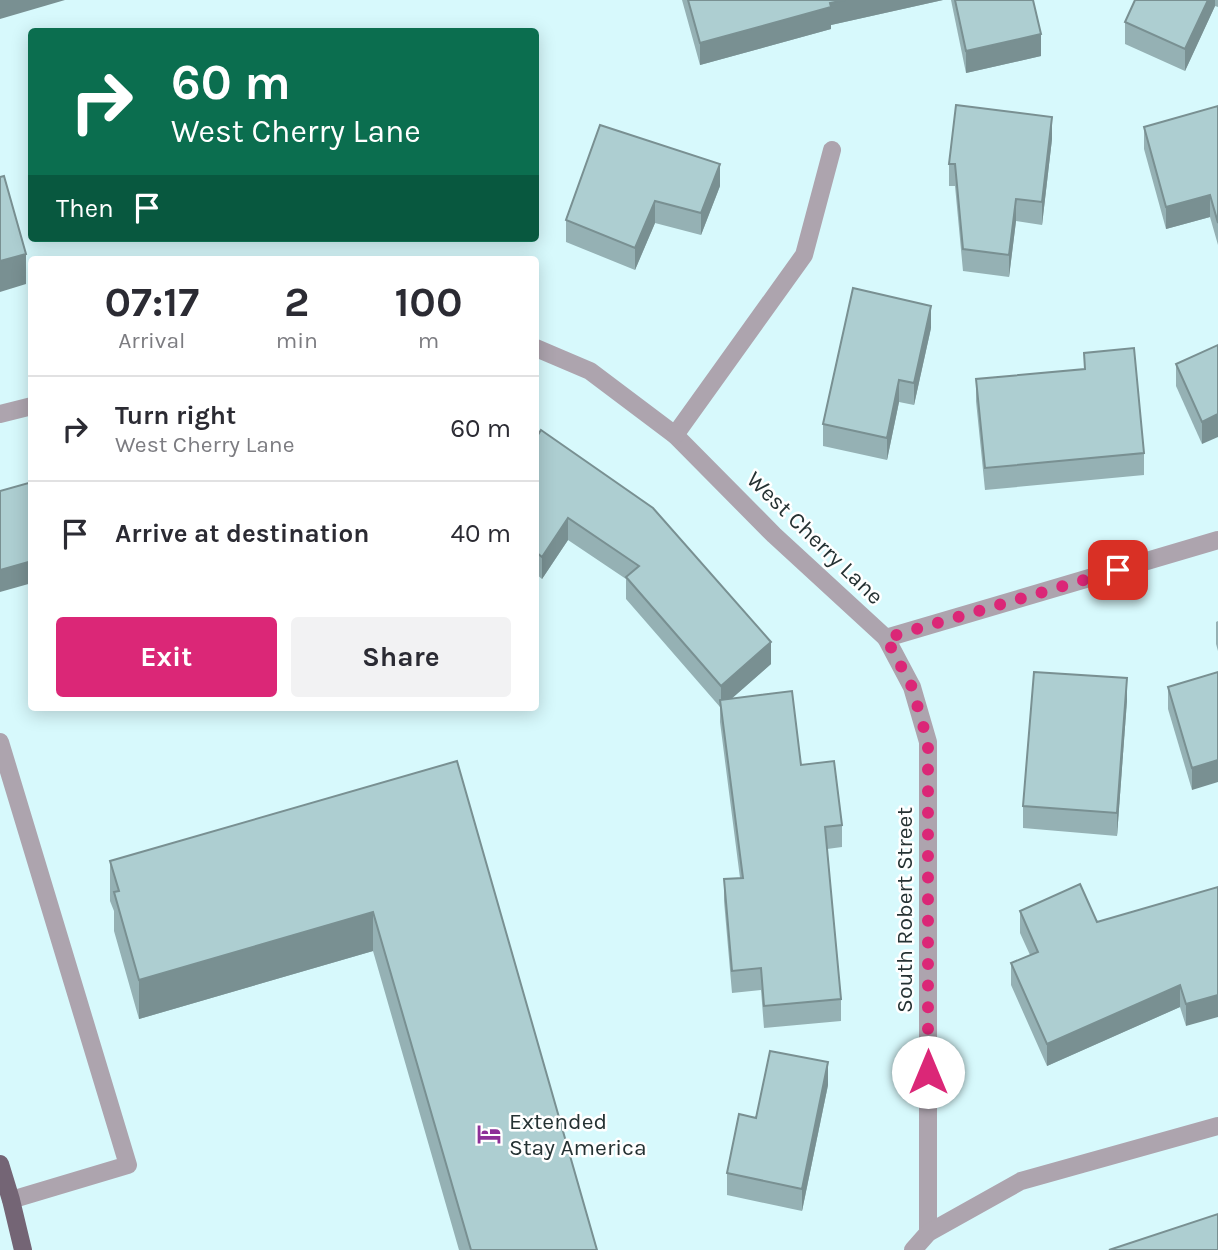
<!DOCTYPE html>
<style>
:root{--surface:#fff;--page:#f2f2f3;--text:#2b2b33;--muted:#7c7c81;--line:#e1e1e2;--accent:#db2777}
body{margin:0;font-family:Karla,sans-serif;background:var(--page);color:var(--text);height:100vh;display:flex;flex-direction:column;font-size:26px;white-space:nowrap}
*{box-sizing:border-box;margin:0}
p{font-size:23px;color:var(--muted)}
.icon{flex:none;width:38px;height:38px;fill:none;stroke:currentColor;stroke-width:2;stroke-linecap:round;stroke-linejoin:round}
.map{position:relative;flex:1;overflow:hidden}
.side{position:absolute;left:28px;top:256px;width:511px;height:455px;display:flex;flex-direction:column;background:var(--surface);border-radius:7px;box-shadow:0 4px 18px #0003}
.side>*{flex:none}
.banner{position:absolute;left:28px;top:28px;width:511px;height:214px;border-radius:7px;box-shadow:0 4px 18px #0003;background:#0b6e4f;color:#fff;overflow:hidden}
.pin{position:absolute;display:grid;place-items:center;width:60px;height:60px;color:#fff;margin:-30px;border-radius:14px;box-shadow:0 4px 10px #0006}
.me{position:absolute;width:77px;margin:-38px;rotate:0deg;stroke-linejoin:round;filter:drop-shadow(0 0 5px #0008)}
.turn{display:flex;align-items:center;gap:24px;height:147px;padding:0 28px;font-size:32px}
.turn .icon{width:91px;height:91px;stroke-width:2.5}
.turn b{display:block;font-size:49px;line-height:60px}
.then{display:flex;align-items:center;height:66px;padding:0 28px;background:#0003;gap:14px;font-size:26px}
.eta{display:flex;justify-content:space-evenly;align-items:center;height:119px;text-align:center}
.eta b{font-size:42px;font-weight:700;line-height:49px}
.cta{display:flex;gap:14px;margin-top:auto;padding:14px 28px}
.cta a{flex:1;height:80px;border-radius:7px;background:var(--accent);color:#fff;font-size:28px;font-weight:700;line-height:80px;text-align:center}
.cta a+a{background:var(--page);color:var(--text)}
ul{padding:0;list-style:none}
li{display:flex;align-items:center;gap:21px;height:105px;padding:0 28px;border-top:2px solid var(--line)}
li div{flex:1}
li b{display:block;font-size:26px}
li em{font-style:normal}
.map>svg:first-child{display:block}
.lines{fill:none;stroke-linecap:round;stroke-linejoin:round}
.service{stroke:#ada4ae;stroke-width:18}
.minor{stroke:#ada4ae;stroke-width:18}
.primary{stroke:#746575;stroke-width:18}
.wall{fill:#95b1b4}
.shaded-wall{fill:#799092}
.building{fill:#adced1;stroke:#799092;stroke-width:2}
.route{stroke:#db2777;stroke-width:12;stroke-dasharray:0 21.6}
.labels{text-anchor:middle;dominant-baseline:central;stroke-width:5;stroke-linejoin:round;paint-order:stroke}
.street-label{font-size:23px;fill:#253233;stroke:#fff}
.poi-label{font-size:23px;fill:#253233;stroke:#fff;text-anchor:start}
</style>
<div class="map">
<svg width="1218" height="1250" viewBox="0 0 1218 1250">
<rect width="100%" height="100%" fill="#d7f9fc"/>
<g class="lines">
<polyline class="service" points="0,742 128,1165 11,1200"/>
<g class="minor">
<polyline points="536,348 590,371 675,435 774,535 886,638 1218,540"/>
<polyline points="0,414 32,406"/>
<polyline points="675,435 804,255 832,150"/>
<polyline points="886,638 912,687 928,742 928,1233"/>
<polyline points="913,1250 928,1233 1021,1181 1218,1126"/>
</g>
<polyline class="primary" points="0,1164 11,1200 23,1250"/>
</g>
<g class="wall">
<polygon points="682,0 943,0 831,25 831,29 700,65"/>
<polygon points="951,0 1033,0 1041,56 966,73"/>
<polygon points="1135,0 1218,0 1218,7 1215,6 1185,71 1125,44 1125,22"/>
<polygon points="1218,106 1218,245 1210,217 1166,229 1144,149 1144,127"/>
<polygon points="1052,139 1042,225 1016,221 1009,277 963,271 955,186 949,186 949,164"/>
<polygon points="720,186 701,235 655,223 635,270 566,242 566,220"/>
<polygon points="931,328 914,405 899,402 887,460 823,446 823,424"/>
<polygon points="1218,345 1202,444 1176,386 1176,364"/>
<polygon points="1084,353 1144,453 1144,475 985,490 976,401 976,379 1084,369"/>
<polygon points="536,438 771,664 732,698 801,765 842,825 842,847 827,849 841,999 841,1021 764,1028 761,990 732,993 724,901 724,879 740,878 720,722 720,707 626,599 626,579 568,540 542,579 536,574"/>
<polygon points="1218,621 1218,651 1216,644 1216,622"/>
<polygon points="1218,672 1192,790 1168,709 1168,687"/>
<polygon points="1127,700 1117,836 1023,828 1023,806"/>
<polygon points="457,761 597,1250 459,1250 373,951 139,1019 114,931 114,911 110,901 110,861"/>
<polygon points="1218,887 1186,1026 1180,1007 1047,1066 1011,985 1011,963 1030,955 1020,933 1020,911 1097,922"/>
<polygon points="828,1085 802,1211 727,1195 727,1173 756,1118"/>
</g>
<g class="shaded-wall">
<polygon points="0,0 65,0 0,19"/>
<polygon points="845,0 943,0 831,25 831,29 700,65 700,43 830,3"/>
<polygon points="1208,0 1215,0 1215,6 1185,71 1185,49"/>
<polygon points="1041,34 1041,56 966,73 966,51"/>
<polygon points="1052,117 1052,139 1042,225 1042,202"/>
<polygon points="720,164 720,186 701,235 701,213"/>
<polygon points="1210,195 1210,217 1166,229 1166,207"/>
<polygon points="1016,199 1016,221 1009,277 1009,255"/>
<polygon points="655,201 655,223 635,270 635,248"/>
<polygon points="26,254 26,284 0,292 0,261"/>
<polygon points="931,306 931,328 914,405 914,383"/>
<polygon points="899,380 899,402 887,460 887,438"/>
<polygon points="1218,414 1218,437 1202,444 1202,422"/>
<polygon points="568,518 568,540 542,579 542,557"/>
<polygon points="32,561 32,583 0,592 0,570"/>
<polygon points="771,642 771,664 721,708 721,686"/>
<polygon points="1127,678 1127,700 1117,836 1117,813"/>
<polygon points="1218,760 1218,782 1192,790 1192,768"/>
<polygon points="373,912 373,951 139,1019 139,980"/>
<polygon points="1180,985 1180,1007 1047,1066 1047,1044"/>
<polygon points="1218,995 1218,1017 1186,1026 1186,1004"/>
<polygon points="828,1062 828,1085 802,1211 802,1189"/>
</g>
<g class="building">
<polygon points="688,0 845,0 830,3 831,7 700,43"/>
<polygon points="955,0 1033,0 1041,34 966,51"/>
<polygon points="1135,0 1208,0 1185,49 1125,22"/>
<polygon points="956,105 1052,117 1042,202 1016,199 1009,255 963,249 955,164 949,164"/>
<polygon points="1218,106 1218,223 1210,195 1166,207 1144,127"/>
<polygon points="600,125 720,164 701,213 655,201 635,248 566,220"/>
<polygon points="4,176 26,254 0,261 0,177"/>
<polygon points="853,288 931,306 914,383 899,380 887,438 823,424"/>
<polygon points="1218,345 1218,414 1202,422 1176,364"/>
<polygon points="1134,348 1144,453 985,468 976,379 1085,369 1084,353"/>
<polygon points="541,430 653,508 771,642 721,686 626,577 639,566 568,518 542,557 536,552 536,438"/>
<polygon points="32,482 32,561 0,570 0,491"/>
<polygon points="1034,672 1127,678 1117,813 1023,806"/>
<polygon points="1218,672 1218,760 1192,768 1168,687"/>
<polygon points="792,691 801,765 834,761 842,825 825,827 841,999 764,1006 761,968 732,971 724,879 743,878 720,700"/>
<polygon points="457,761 597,1250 471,1250 373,912 139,980 114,892 119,891 110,861"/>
<polygon points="1080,884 1097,922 1218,887 1218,995 1186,1004 1180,985 1047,1044 1011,963 1038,952 1020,911"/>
<polygon points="770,1051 828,1062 802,1189 727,1173 739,1114 756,1118"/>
<polygon points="1218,1214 1218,1250 1109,1250"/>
</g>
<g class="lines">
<polyline class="route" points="928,1072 928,743 912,687 886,638 1118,570"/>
</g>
<defs>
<g id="hotel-bare" transform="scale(1.89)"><path d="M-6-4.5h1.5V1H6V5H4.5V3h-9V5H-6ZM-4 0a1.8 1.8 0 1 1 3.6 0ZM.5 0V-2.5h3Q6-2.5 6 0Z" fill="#8d2f98" stroke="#fff" stroke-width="2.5" paint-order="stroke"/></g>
</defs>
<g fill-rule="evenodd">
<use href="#hotel-bare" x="489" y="1134"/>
</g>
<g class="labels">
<g class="street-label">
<text transform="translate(815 538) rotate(44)">West Cherry Lane</text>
<text transform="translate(904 910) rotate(-90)">South Robert Street</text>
</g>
<g class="poi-label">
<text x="509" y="1121">Extended<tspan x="509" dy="26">Stay America</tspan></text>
</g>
</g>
</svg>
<div class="pin" style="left:1118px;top:570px;background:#d93025"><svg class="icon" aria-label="arrive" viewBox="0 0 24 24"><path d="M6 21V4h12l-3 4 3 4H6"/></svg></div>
<svg class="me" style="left:928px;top:1072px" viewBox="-20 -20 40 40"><circle r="19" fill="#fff"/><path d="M0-13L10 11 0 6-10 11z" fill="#db2777"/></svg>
<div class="banner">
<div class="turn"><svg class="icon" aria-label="right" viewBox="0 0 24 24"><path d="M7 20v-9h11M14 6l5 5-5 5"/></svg><div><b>60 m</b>West Cherry Lane</div></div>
<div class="then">Then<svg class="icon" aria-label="arrive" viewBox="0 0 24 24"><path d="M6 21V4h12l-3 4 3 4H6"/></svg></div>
</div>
<section class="side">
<div class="eta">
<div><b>07:17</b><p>Arrival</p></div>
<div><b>2</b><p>min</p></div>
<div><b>100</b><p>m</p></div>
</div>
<ul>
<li><svg class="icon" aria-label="right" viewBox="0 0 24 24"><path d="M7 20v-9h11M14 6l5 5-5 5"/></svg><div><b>Turn right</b><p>West Cherry Lane</p></div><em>60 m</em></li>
<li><svg class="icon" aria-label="arrive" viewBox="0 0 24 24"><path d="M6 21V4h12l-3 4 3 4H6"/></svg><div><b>Arrive at destination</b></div><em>40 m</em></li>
</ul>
<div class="cta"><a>Exit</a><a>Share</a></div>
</section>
</div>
